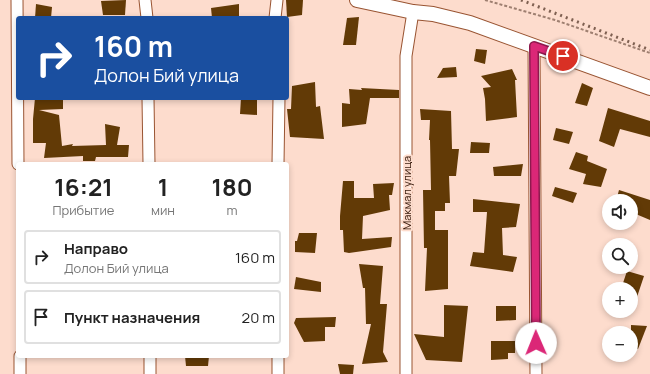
<!DOCTYPE html>
<html lang="ru">
<meta charset="utf-8">
<style>
:root{--surface:#fff;--page:#f6f6f6;--text:#222;--muted:#767676;--line:#e0e0e0}
body{margin:0;font-family:Manrope,sans-serif;background:var(--page);color:var(--text);height:100vh;display:flex;flex-direction:column;font-size:15px;white-space:nowrap}
*{box-sizing:border-box;margin:0}
p{font-size:13px;color:var(--muted)}
.icon{flex:none;width:22px;height:22px;fill:none;stroke:currentColor;stroke-width:2;stroke-linecap:round;stroke-linejoin:round}
.map{position:relative;flex:1;overflow:hidden}
.panel{position:absolute;left:16px;top:162px;width:273px;height:196px;display:flex;flex-direction:column;background:var(--surface);border-radius:4px;box-shadow:0 2px 6px #0003}
.panel>*{flex:none}
.banner{position:absolute;left:16px;top:16px;width:273px;height:84px;border-radius:4px;box-shadow:0 2px 6px #0003;background:#1a4fa0;color:#fff;overflow:hidden}
.controls{position:absolute;left:602px;top:194px;display:grid;gap:8px}
.controls a{display:grid;place-items:center;width:36px;height:36px;border-radius:50%;background:var(--surface);box-shadow:0 2px 6px #0003;font-size:20px}
.pin{position:absolute;display:grid;place-items:center;width:34px;height:34px;color:#fff;margin:-17px;border:2px solid #fff;border-radius:50%;box-shadow:0 1px 4px #0007}
.me{position:absolute;width:44px;margin:-22px;rotate:359deg;stroke-linejoin:round;filter:drop-shadow(0 0 3px #0008)}
.turn{display:flex;align-items:center;gap:14px;height:84px;padding:0 12px;font-size:18px}
.turn .icon{width:52px;height:52px;stroke-width:2.5}
.turn b{display:block;font-size:28px;line-height:34px}
.eta{display:flex;justify-content:space-evenly;align-items:center;height:68px;text-align:center}
.eta b{font-size:24px;font-weight:700;line-height:28px}
ul{padding:0;list-style:none}
li{display:flex;align-items:center;gap:12px;height:54px;margin:0 8px 6px;padding:0 4px;border:2px solid var(--line);border-radius:4px}
li div{flex:1}
li b{display:block;font-size:15px}
li em{font-style:normal}
.map>svg:first-child{display:block}
.building{fill:#623a06}
.lines{fill:none;stroke-linecap:round;stroke-linejoin:round}
.minor-casing{stroke:#995432;stroke-width:13}
.tertiary-casing{stroke:#995432;stroke-width:16}
.path{stroke:#9e7f70;stroke-width:2;stroke-dasharray:3 2;stroke-linecap:butt}
.minor{stroke:#fff;stroke-width:11}
.tertiary{stroke:#fff;stroke-width:14}
.rail{stroke:#7f6051;stroke-width:3;stroke-dasharray:2 4;stroke-linecap:butt}
.route-casing{stroke:#8e194d;stroke-width:10}
.route{stroke:#db2777;stroke-width:7}
.labels{text-anchor:middle;dominant-baseline:central;stroke-width:4;stroke-linejoin:round;paint-order:stroke}
.street-label{font-size:11px;fill:#371a0b;stroke:#fddccd}
</style>
<div class="map">
<svg width="650" height="374" viewBox="0 0 650 374">
<rect width="100%" height="100%" fill="#fddccd"/>
<g class="building">
<polygon points="126,0 125,15 103,15 101,1"/>
<polygon points="286,0 303,0 302,15 287,17"/>
<polygon points="36,4 52,7 51,18 35,18"/>
<polygon points="239,4 239,18 212,18 211,8"/>
<polygon points="359,17 356,45 343,45 347,18"/>
<polygon points="476,49 487,50 485,64 474,61"/>
<polygon points="456,67 457,77 437,78 443,68"/>
<polygon points="512,69 517,80 515,80 517,117 486,121 485,99 483,88 491,87 481,76"/>
<polygon points="315,82 316,107 320,106 324,139 290,137 287,109 291,109 292,86"/>
<polygon points="582,83 593,88 587,106 575,103"/>
<polygon points="361,88 399,90 399,98 370,98 366,124 342,127 342,103 350,104 349,89 362,90"/>
<polygon points="35,98 63,98 63,109 39,110 59,115 62,146 73,144 72,146 106,145 105,124 120,127 117,145 129,145 128,157 96,157 95,161 83,161 83,156 44,158 46,143 33,143 33,119"/>
<polygon points="241,98 257,98 257,115 240,114"/>
<polygon points="608,108 650,121 650,137 620,129 614,147 599,141"/>
<polygon points="420,109 451,111 452,149 459,149 456,176 449,176 450,203 445,203 445,211 435,211 435,230 448,230 448,289 425,291 427,248 424,248 423,190 431,190 430,140 429,140 430,120 421,120"/>
<polygon points="556,128 573,132 569,144 553,140"/>
<polygon points="471,142 490,143 489,153 470,153"/>
<polygon points="576,152 588,156 587,161 607,169 601,187 583,184 586,174 569,169"/>
<polygon points="523,164 521,176 494,176 493,167"/>
<polygon points="343,181 354,181 354,198 374,198 373,184 394,183 392,195 389,195 390,210 363,216 362,239 392,237 391,247 349,253 344,252 343,230 340,230 340,216"/>
<polygon points="555,187 577,193 573,203 552,196"/>
<polygon points="619,190 650,200 650,220 631,212 631,201 616,201"/>
<polygon points="473,199 520,204 516,227 502,228 503,255 517,257 513,272 470,266 473,252 484,253 487,212 473,212"/>
<polygon points="299,233 317,233 315,253 295,252 295,241 297,241"/>
<polygon points="359,264 383,266 380,304 387,304 383,352 388,362 362,364 371,324 366,324 365,288 363,288"/>
<polygon points="627,271 644,276 633,309 631,309 631,289 621,289"/>
<polygon points="296,277 321,282 321,292 294,289"/>
<polygon points="444,305 468,306 462,362 426,360 414,334 444,337"/>
<polygon points="496,306 516,306 516,320 496,321"/>
<polygon points="336,317 335,327 325,327 325,341 304,342 294,323 296,318"/>
<polygon points="631,325 647,326 638,349 631,346"/>
<polygon points="491,341 515,341 515,353 508,353 508,359 491,360"/>
<polygon points="185,356 209,356 208,366 186,366"/>
<polygon points="338,364 354,365 353,374 340,374"/>
</g>
<g class="lines">
<g class="minor-casing">
<g id="minor">
<polyline points="17,0 18,164"/>
<polyline points="145,0 147,18"/>
<polyline points="275,18 277,0"/>
<polyline points="534,46 536,374"/>
<polyline points="148,98 149,164"/>
<polyline points="278,164 279,98"/>
<polyline points="20,356 20,374"/>
<polyline points="150,356 150,374"/>
<polyline points="278,374 278,356"/>
<polyline points="406,374 406,56 413,12"/>
</g>
</g>
<g class="tertiary-casing">
<polyline id="tertiary" points="357,0 413,12 433,14 470,23 650,88"/>
</g>
<polyline class="path" points="485,0 555,20 650,53"/>
<use href="#minor" class="minor"/>
<use href="#tertiary" class="tertiary"/>
<polyline class="rail" points="521,0 650,50"/>
</g>
<g class="lines">
<g class="route-casing">
<polyline id="route" points="536,343 534,46 563,56"/>
</g>
<use href="#route" class="route"/>
</g>
<g class="labels">
<g class="street-label">
<text transform="translate(406 193) rotate(-90)">Макмал улица</text>
</g>
</g>
</svg>
<div class="controls">
<a><svg class="icon" aria-label="sound" viewBox="0 0 24 24"><path d="M4 9h4l5-4v14l-5-4H4zM17 9q2 3 0 6"/></svg></a>
<a><svg class="icon" aria-label="search" viewBox="0 0 24 24"><circle cx="10" cy="10" r="6"/><path d="M15 15l6 6"/></svg></a>
<a>+</a>
<a>−</a>
</div>
<div class="pin" style="left:563px;top:56px;background:#d93025"><svg class="icon" aria-label="arrive" viewBox="0 0 24 24"><path d="M6 21V4h12l-3 4 3 4H6"/></svg></div>
<svg class="me" style="left:536px;top:343px" viewBox="-20 -20 40 40"><circle r="19" fill="#fff"/><path d="M0-13L10 11 0 6-10 11z" fill="#db2777"/></svg>
<div class="banner">
<div class="turn"><svg class="icon" aria-label="right" viewBox="0 0 24 24"><path d="M7 20v-9h11M14 6l5 5-5 5"/></svg><div><b>160 m</b>Долон Бий улица</div></div>
</div>
<section class="panel">
<div class="eta">
<div><b>16:21</b><p>Прибытие</p></div>
<div><b>1</b><p>мин</p></div>
<div><b>180</b><p>m</p></div>
</div>
<ul>
<li><svg class="icon" aria-label="right" viewBox="0 0 24 24"><path d="M7 20v-9h11M14 6l5 5-5 5"/></svg><div><b>Направо</b><p>Долон Бий улица</p></div><em>160 m</em></li>
<li><svg class="icon" aria-label="arrive" viewBox="0 0 24 24"><path d="M6 21V4h12l-3 4 3 4H6"/></svg><div><b>Пункт назначения</b></div><em>20 m</em></li>
</ul>
</section>
</div>
